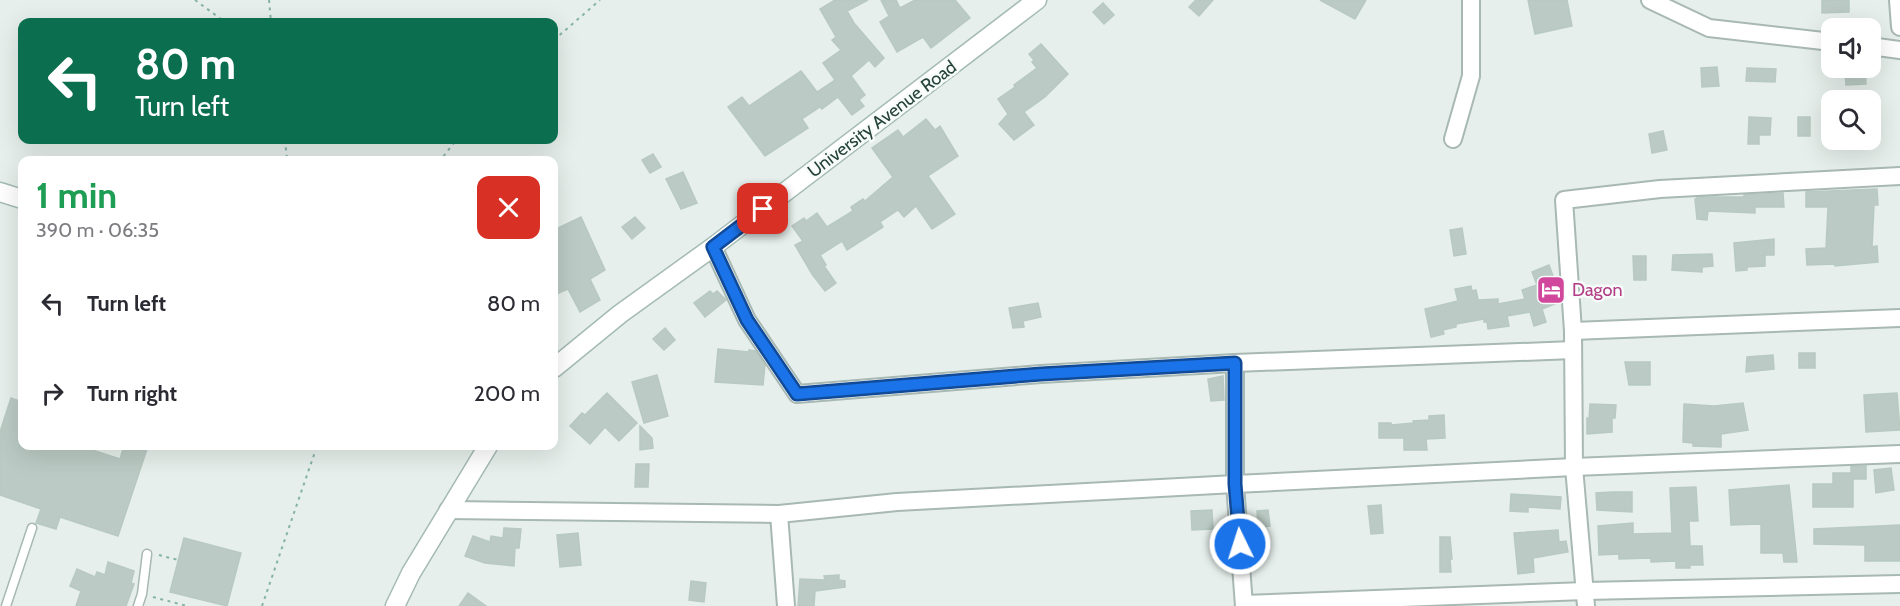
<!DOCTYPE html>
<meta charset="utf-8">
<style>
:root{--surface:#fff;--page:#f2f2f3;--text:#2b2b33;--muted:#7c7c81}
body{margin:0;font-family:Cabin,sans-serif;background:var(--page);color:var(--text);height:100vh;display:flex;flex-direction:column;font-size:22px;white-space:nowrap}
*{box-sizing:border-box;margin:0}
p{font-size:20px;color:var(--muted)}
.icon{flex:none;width:33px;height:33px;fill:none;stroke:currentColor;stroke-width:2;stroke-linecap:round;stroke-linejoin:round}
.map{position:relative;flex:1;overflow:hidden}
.sheet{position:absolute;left:18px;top:156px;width:540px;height:294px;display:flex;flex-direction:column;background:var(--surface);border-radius:12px;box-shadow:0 6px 24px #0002}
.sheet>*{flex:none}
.top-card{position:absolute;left:18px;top:18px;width:540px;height:126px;border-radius:12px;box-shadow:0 6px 24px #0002;background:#0b6e4f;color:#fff;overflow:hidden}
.tools{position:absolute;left:1821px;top:18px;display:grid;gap:12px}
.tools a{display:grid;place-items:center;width:60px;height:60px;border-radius:12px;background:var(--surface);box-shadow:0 6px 24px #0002;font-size:30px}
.pin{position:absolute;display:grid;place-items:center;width:51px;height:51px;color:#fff;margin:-26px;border-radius:12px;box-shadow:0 3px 9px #0006}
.me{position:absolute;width:66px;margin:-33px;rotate:356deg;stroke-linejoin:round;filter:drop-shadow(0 0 4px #0008)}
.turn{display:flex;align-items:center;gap:21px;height:126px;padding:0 18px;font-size:27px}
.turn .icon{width:78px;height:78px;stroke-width:2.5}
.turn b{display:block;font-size:42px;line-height:51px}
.round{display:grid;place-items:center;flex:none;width:63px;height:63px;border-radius:12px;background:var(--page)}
.summary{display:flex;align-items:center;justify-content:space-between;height:102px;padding:0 18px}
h1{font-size:36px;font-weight:700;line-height:45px;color:#1e9e55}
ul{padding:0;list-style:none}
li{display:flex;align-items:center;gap:18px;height:90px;padding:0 18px}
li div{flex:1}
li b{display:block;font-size:22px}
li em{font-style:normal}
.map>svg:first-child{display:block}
.building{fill:#bbcac4;stroke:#b8c9c2;stroke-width:1.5}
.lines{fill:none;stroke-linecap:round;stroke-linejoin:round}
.lane-casing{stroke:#a8b8b2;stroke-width:11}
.street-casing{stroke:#a8b8b2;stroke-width:20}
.secondary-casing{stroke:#a4bbb3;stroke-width:21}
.path{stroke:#86b3a5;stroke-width:2;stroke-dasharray:3 4.5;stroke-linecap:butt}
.lane{stroke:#fff;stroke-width:8}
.street{stroke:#fff;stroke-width:16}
.secondary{stroke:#fff;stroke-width:18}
.route-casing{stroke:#114b97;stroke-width:15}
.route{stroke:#1a73e8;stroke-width:10}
.labels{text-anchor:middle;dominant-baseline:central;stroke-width:5;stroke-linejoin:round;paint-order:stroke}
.street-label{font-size:18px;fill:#24423a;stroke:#f7fbf9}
.hotel-label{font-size:18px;fill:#b23c85;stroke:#f7fbf9;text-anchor:start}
</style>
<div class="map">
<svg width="1900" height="606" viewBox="0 0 1900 606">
<rect width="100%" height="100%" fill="#e6efeb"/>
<g class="building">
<polygon points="835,0 868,0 847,11 854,23 884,58 875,67 869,60 851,76 865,95 859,100 864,106 852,115 838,97 822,109 820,107 802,119 808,128 765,156 728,107 742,97 749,106 801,71 817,92 835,80 823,63 841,50 832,40 836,37 820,9"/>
<polygon points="881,0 896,0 900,8 915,0 955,0 970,18 931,48 923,37 897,52 880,22 889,16"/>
<polygon points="1196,0 1213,0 1199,16 1189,7"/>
<polygon points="1320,0 1366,0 1355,19"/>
<polygon points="1528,0 1567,0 1572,26 1535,34"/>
<polygon points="1822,0 1849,0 1849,12 1822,13"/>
<polygon points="1103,3 1114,15 1104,24 1093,12"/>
<polygon points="1041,44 1068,74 1045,97 1024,112 1034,125 1014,140 999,124 1008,114 998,99 1015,87 1014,85 1037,68 1032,62 1034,60 1029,54"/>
<polygon points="1717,67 1719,86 1702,87 1701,68"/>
<polygon points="1747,68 1776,69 1775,82 1746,81"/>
<polygon points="1865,69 1866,84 1846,85 1845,71"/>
<polygon points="1749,117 1771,118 1770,135 1759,135 1759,144 1748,144"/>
<rect x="1798" y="117" width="12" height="19"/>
<polygon points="926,119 935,130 940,126 958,156 928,176 955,214 932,229 916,206 904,217 898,210 880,222 883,227 847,250 842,241 820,255 826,265 824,266 836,283 825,291 812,274 795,245 803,241 792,226 804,218 806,221 817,213 827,227 853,211 851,207 863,199 865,201 893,177 872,148 898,130 903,137"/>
<polygon points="1663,131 1667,150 1652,153 1649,134"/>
<polygon points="653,154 661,167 650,173 642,160"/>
<polygon points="683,172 697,203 681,209 666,179"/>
<polygon points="1877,189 1878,205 1874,205 1872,247 1877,246 1878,262 1835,266 1835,264 1807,265 1806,249 1826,248 1828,207 1806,207 1806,192"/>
<polygon points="1783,193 1784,207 1755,207 1755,213 1708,211 1707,220 1697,219 1695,199 1697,199 1697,197 1744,197 1744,195"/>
<polygon points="581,217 605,270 590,279 600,300 580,312 568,289 554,295 554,230"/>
<polygon points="635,217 645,228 632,239 622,227"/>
<polygon points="1462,228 1466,254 1454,256 1450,230"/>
<polygon points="1774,239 1774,255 1765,255 1765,266 1747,267 1747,270 1736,271 1734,243"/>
<polygon points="1712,254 1713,266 1702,267 1702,272 1672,270 1673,255"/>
<polygon points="1633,256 1646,256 1646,280 1634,280"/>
<polygon points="1549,265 1560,295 1560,302 1542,309 1546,322 1534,326 1530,312 1507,316 1509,326 1488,329 1487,322 1484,322 1484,319 1456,324 1456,327 1443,330 1444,334 1431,337 1425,309 1458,301 1455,289 1471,286 1472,291 1476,290 1478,300 1498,299 1498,304 1525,299 1522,290 1537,285 1532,272"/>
<polygon points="710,291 713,294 717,291 726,300 705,317 694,303"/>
<polygon points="1038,303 1041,317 1023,321 1024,327 1013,328 1009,308"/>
<polygon points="665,328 675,340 664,350 653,339"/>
<polygon points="718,349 749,352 749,350 755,351 765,365 763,385 715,382"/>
<rect x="1799" y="353" width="16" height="15"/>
<polygon points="1773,355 1774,369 1746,372 1747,357"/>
<polygon points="1625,362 1650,362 1650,385 1629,385"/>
<polygon points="657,375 668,416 644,423 632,382"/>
<polygon points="1223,376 1224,400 1211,401 1208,379"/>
<polygon points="607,393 637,423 619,441 605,427 590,444 570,426 582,413 585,415"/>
<polygon points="1897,393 1900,430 1866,432 1864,395"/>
<polygon points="11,398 22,402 22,446 80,446 120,459 124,446 138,446 147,449 118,536 60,517 56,529 36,523 41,509 0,495 0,432"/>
<polygon points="1743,403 1748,430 1721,434 1721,447 1693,446 1693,443 1683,442 1684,404 1714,406"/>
<polygon points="1590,404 1616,405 1615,418 1612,418 1612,432 1587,434 1587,418 1589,419"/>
<polygon points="1444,415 1445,438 1426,439 1427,450 1404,450 1404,438 1379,438 1379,423 1391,423 1391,425 1414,423 1413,421 1429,420 1429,416"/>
<polygon points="640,426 652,438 653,448 640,450"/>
<polygon points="636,464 649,464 648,487 635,487"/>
<polygon points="1851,466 1866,466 1866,479 1853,479 1853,507 1813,507 1813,484 1833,484 1833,473 1851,473"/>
<polygon points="1891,468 1894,490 1876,493 1874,470"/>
<polygon points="1789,485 1797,562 1784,562 1783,553 1761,553 1761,524 1731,525 1729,490"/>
<polygon points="1696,487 1698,521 1689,521 1690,546 1702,546 1703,565 1690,565 1690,568 1676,568 1676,561 1651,562 1651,558 1619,559 1619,554 1599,555 1598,526 1633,523 1633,534 1672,533 1670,488"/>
<polygon points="1612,492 1632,492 1632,512 1597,510 1596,493"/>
<polygon points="1511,494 1561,497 1560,509 1528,507 1528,512 1510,511"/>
<polygon points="1381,505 1383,533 1371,534 1368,506"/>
<polygon points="1212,510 1213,529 1192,530 1191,511"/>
<polygon points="1268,510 1270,526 1258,527 1257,511"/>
<polygon points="1900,525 1900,561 1865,561 1865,545 1814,544 1814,529"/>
<polygon points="504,528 521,529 519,548 515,548 514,566 485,563 465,556 473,536 490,542 491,536 503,538"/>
<polygon points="1558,530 1559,542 1566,541 1568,552 1533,558 1534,572 1518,574 1514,533"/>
<polygon points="578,533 581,565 560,567 557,535"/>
<polygon points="1440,537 1450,537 1452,559 1450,559 1451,572 1440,572"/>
<polygon points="184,538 241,553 227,606 170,592"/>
<polygon points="108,562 134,571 131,583 134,584 126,606 76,606 81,591 70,586 77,569 95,577 97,572 105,575"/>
<polygon points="839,575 839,580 845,581 845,587 815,591 814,606 798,606 800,579 825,580 824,576"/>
<polygon points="691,581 706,583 704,602 689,600"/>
<polygon points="468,593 486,606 459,606"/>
</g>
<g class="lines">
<g class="lane-casing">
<g id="lane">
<polyline points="6,606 32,528"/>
<polyline points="138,606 142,594 147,554"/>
</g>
</g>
<g class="street-casing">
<g id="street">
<polyline points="1650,0 1709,28 1832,42"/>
<polyline points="1898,0 1900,27"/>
<polyline points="1870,46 1900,50"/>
<polyline points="1453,139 1471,76 1471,0"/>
<polyline points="713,247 747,320 797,394 1041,374 1235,363 1573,350"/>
<polyline points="1573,331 1900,318"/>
<polyline points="1235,363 1235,484 1244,606"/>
<polyline points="448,510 779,514 897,502 1235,484 1574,467 1900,454"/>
<polyline points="779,514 786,606"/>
<polyline points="1244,604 1585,591 1900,584"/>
<polyline points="1586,606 1574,467 1573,331 1564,200 1660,189 1900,176"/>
</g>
</g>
<g class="secondary-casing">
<g id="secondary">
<polyline points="0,192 22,199"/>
<polyline points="554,368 620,314 713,247 1037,0"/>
<polyline points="395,606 411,573 488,446"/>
</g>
</g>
<g class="path">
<polyline points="195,0 225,22"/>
<polyline points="269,0 271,22"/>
<polyline points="554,40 600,0"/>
<polyline points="285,140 287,160"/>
<polyline points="437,160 443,157 456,140"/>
<polyline points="159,555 178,560"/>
<polyline points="153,597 187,606"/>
<polyline points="262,606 317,446"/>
</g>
<use href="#lane" class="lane"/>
<use href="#street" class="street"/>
<use href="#secondary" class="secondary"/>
</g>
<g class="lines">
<g class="route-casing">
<polyline id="route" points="763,209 713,247 747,320 797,394 1041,374 1235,363 1235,484 1240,544"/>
</g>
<use href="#route" class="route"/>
</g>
<defs>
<g id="hotel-square" transform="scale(1.5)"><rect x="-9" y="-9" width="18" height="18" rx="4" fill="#d1479c" stroke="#f7fbf9"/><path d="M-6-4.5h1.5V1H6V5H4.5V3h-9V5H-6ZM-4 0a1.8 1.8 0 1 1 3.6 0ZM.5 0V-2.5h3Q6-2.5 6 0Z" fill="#fff"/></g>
</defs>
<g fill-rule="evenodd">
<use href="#hotel-square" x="1551" y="290"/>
</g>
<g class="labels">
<g class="street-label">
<text transform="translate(882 119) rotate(-37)">University Avenue Road</text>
</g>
<g class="hotel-label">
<text x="1572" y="290">Dagon</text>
</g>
</g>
</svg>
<div class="tools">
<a><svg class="icon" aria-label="sound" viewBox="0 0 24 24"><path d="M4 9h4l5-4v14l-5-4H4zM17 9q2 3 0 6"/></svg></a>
<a><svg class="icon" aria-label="search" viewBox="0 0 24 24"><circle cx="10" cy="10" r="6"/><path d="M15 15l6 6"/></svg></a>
</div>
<div class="pin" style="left:763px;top:209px;background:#d93025"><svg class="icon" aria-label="arrive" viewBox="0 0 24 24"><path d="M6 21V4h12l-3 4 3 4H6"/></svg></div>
<svg class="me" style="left:1240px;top:544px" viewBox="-20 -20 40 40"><circle r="17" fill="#1a73e8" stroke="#fff" stroke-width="3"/><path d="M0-11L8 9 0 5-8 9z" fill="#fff"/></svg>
<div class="top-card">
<div class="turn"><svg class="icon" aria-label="left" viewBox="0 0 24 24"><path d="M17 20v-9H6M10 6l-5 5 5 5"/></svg><div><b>80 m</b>Turn left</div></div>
</div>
<section class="sheet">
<div class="summary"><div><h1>1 min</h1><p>390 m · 06:35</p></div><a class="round" style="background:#d93025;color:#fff"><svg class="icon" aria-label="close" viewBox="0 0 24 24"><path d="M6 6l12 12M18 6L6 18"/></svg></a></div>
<ul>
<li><svg class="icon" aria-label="left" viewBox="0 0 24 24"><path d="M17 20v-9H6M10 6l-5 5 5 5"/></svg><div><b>Turn left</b></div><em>80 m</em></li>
<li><svg class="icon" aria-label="right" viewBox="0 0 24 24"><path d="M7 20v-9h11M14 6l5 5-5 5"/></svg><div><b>Turn right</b></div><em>200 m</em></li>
</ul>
</section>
</div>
